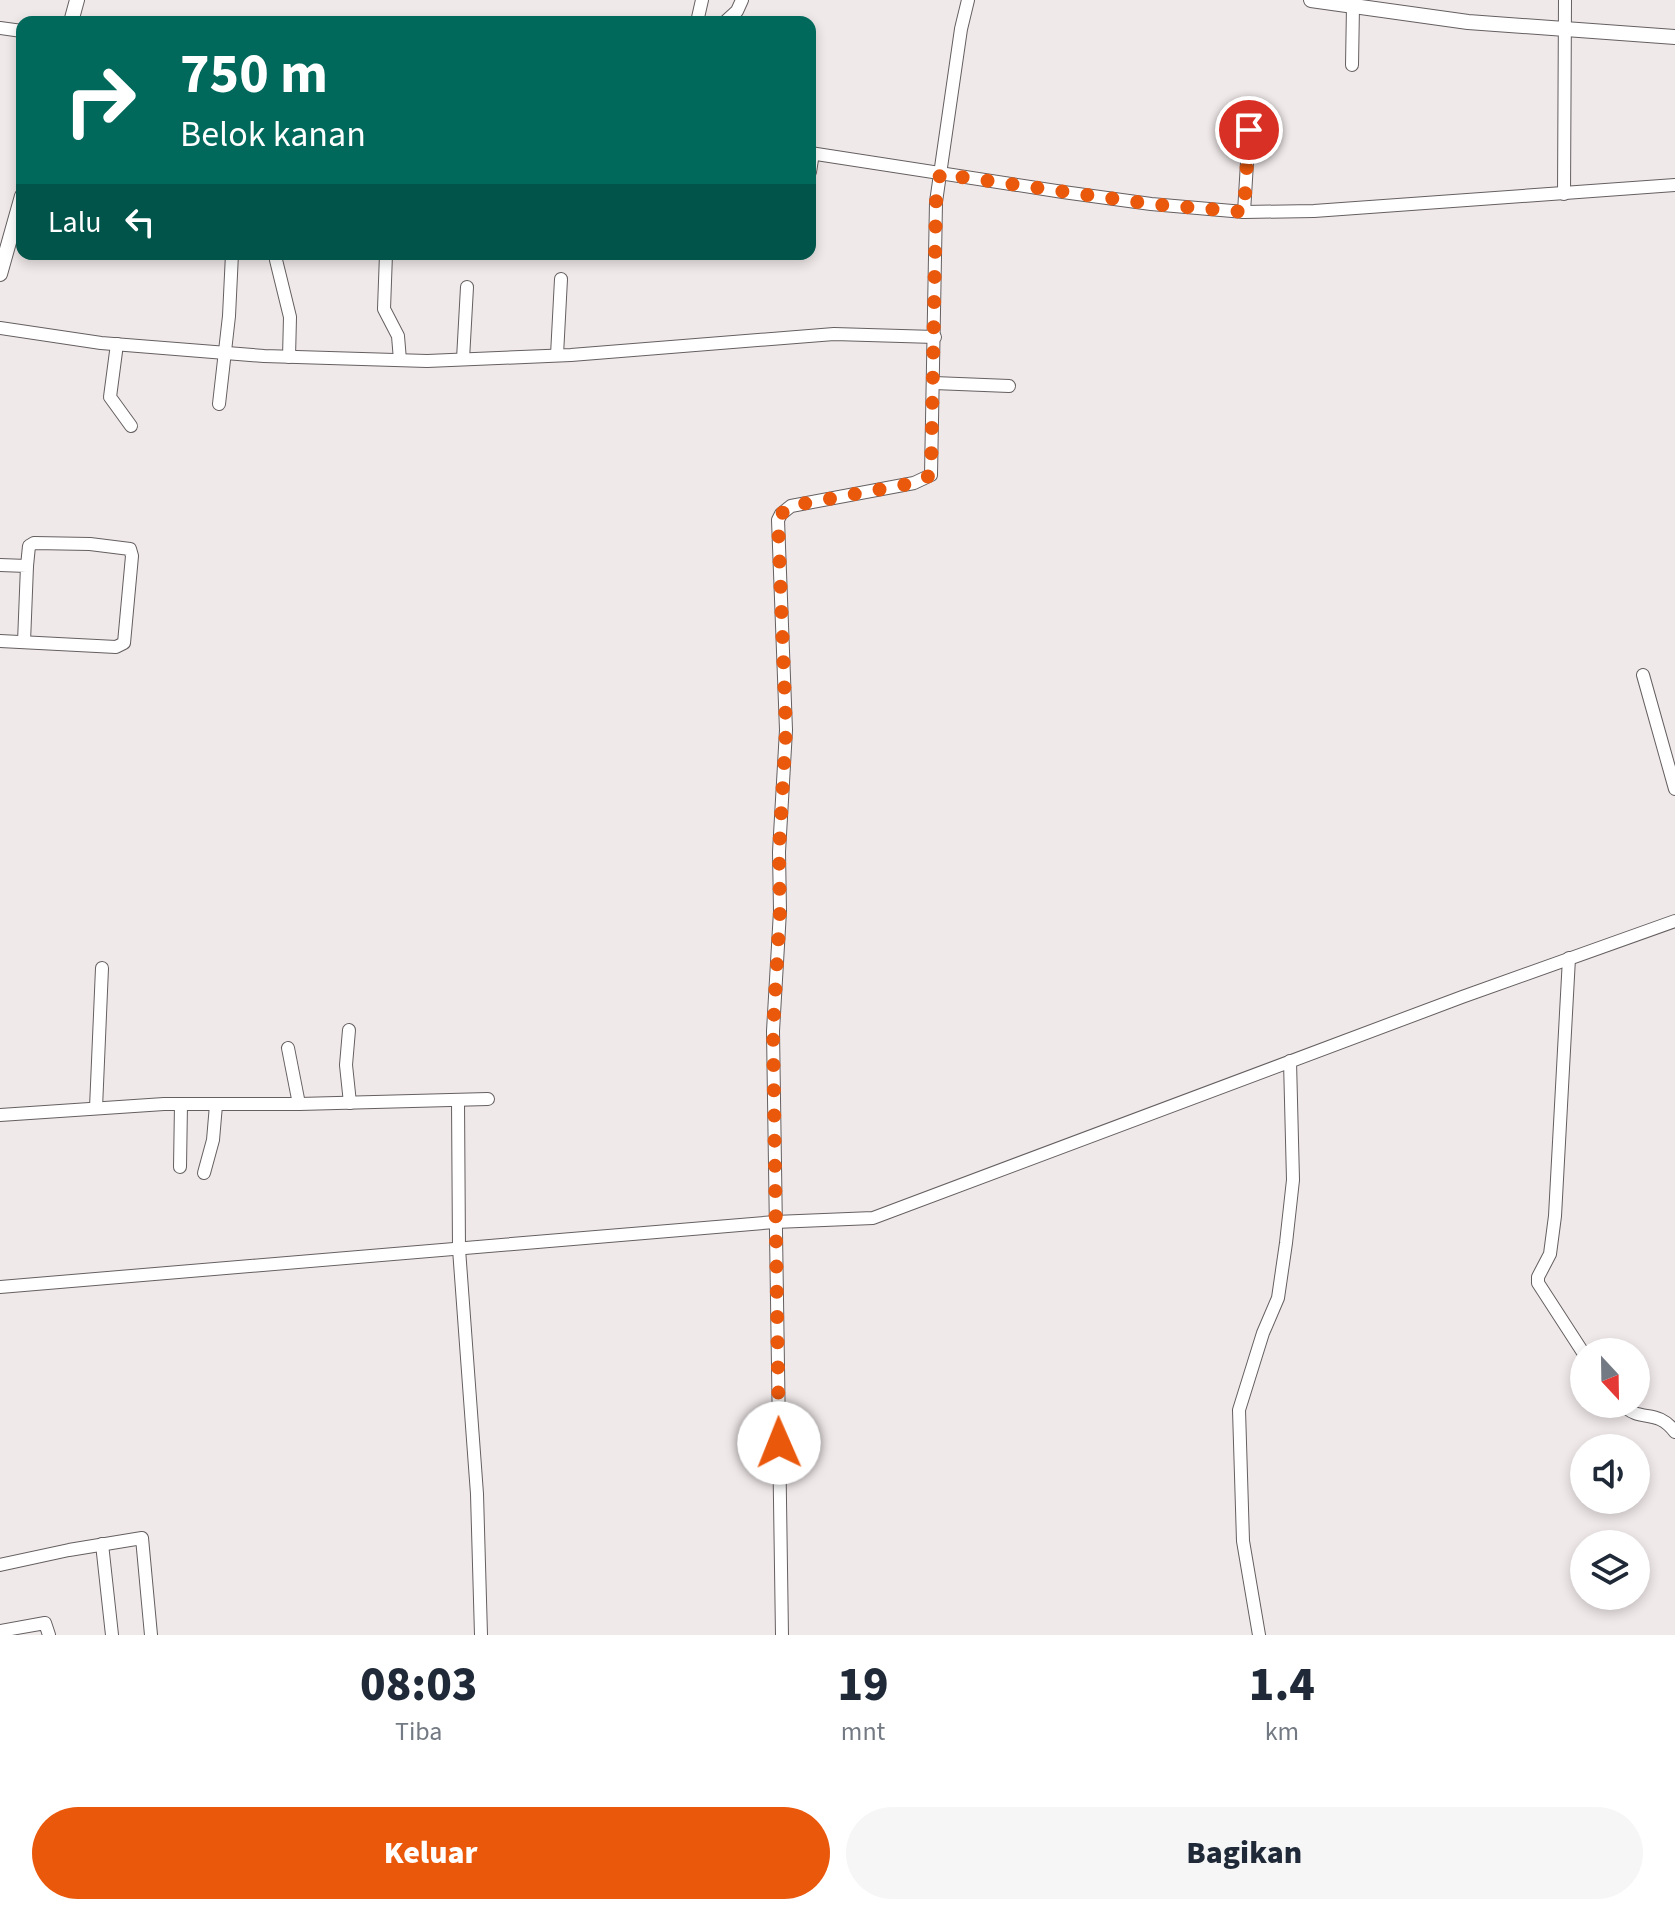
<!DOCTYPE html>
<html lang="id">
<style>
:root{--surface:#fff;--page:#f6f6f7;--text:#1f2937;--muted:#747a83;--accent:#ea580c}
body{margin:0;font-family:"Source Sans 3",sans-serif;background:var(--page);color:var(--text);height:100vh;display:flex;flex-direction:column;font-size:30px;white-space:nowrap}
*{box-sizing:border-box;margin:0}
p{font-size:26px;color:var(--muted)}
.icon{flex:none;width:44px;height:44px;fill:none;stroke:currentColor;stroke-width:2;stroke-linecap:round;stroke-linejoin:round}
.map{position:relative;height:1635px;overflow:hidden}
.sheet{display:flex;flex-direction:column;background:var(--surface);flex:1}
.sheet>*{flex:none}
.hud{position:absolute;left:16px;top:16px;width:800px;height:244px;border-radius:16px;box-shadow:0 4px 12px #0003;background:#00695c;color:#fff;overflow:hidden}
.needle{width:52px;rotate:158deg}
.controls{position:absolute;left:1570px;top:1338px;display:grid;gap:16px}
.controls a{display:grid;place-items:center;width:80px;height:80px;border-radius:50%;background:var(--surface);box-shadow:0 4px 12px #0003;font-size:40px}
.pin{position:absolute;display:grid;place-items:center;width:68px;height:68px;color:#fff;margin:-34px;border:4px solid #fff;border-radius:50%;box-shadow:0 2px 8px #0007}
.me{position:absolute;width:88px;margin:-44px;rotate:359deg;stroke-linejoin:round;filter:drop-shadow(0 0 6px #0008)}
.turn{display:flex;align-items:center;gap:28px;height:168px;padding:0 32px;font-size:36px}
.turn .icon{width:104px;height:104px;stroke-width:2.5}
.turn b{display:block;font-size:56px;line-height:68px}
.then{display:flex;align-items:center;height:76px;padding:0 32px;background:#0003;gap:16px;font-size:30px}
.eta{display:flex;justify-content:space-evenly;align-items:center;height:136px;text-align:center}
.eta b{font-size:48px;font-weight:800;line-height:56px}
.button{display:flex;gap:16px;margin-top:auto;padding:16px 32px}
.button a{flex:1;height:92px;border-radius:48px;background:var(--accent);color:#fff;font-size:32px;font-weight:800;line-height:92px;text-align:center}
.button a+a{background:var(--page);color:var(--text)}
.map>svg:first-child{display:block}
.lines{fill:none;stroke-linecap:round;stroke-linejoin:round}
.minor-casing{stroke:#655f60;stroke-width:14}
.major-casing{stroke:#655f60;stroke-width:16}
.minor{stroke:#fff;stroke-width:12}
.major{stroke:#fff;stroke-width:14}
.route{stroke:#ea580c;stroke-width:14;stroke-dasharray:0 25.2}
</style>
<div class="map">
<svg width="1675" height="1635" viewBox="0 0 1675 1635">
<rect width="100%" height="100%" fill="#f0e9ea"/>
<g class="lines">
<g class="minor-casing">
<g id="minor">
<polyline points="697,22 702,0"/>
<polyline points="725,22 737,11 742,0"/>
<polyline points="0,28 22,31"/>
<polyline points="1352,65 1353,6"/>
<polyline points="810,153 1063,192 1151,204 1244,212 1314,211 1675,185"/>
<polyline points="810,172 813,153"/>
<polyline points="1564,194 1565,0"/>
<polyline points="1244,212 1249,130"/>
<polyline points="386,254 384,309 398,336 400,360"/>
<polyline points="276,260 290,317 289,357"/>
<polyline points="0,328 101,343 264,356 427,361 571,355 834,334 935,337"/>
<polyline points="117,344 110,397 131,426"/>
<polyline points="557,355 561,279"/>
<polyline points="463,359 467,287"/>
<polyline points="934,383 1009,386"/>
<polyline points="219,404 229,316 232,254"/>
<polyline points="0,565 27,566 24,642"/>
<polyline points="0,641 116,647 124,643 132,556 130,549 90,544 34,543 29,546 27,566"/>
<polyline points="1643,675 1675,789"/>
<polyline points="1569,958 1555,1216 1550,1254 1538,1277 1538,1283 1584,1354"/>
<polyline points="349,1030 346,1065 350,1103"/>
<polyline points="288,1048 299,1104"/>
<polyline points="458,1101 459,1249 477,1494 481,1635"/>
<polyline points="96,1108 102,968"/>
<polyline points="0,1115 164,1104 299,1104 488,1099"/>
<polyline points="180,1167 181,1104"/>
<polyline points="204,1173 213,1140 216,1105"/>
<polyline points="0,1287 775,1222 873,1218 1462,997 1675,921"/>
<path d="M1622,1404C1641,1424 1656,1407 1675,1432"/>
<polyline points="102,1544 112,1635"/>
<polyline points="0,1565 69,1550 142,1538 151,1635"/>
<polyline points="0,1631 45,1623 49,1635"/>
<polyline points="782,1635 773,1031 780,911 779,852 786,730 778,520 781,514 791,506 914,483 931,475 936,202 961,29 968,0"/>
<polyline points="1259,1635 1243,1541 1239,1410 1263,1333 1278,1298 1286,1243 1293,1180 1290,1061"/>
</g>
</g>
<g class="major-casing">
<g id="major">
<polyline points="1311,0 1468,22 1675,37"/>
<polyline points="71,22 77,0"/>
<polyline points="0,274 22,196"/>
</g>
</g>
<use href="#minor" class="minor"/>
<use href="#major" class="major"/>
</g>
<g class="lines">
<polyline class="route" points="779,1443 773,1031 780,911 779,852 786,730 778,520 781,514 791,506 914,483 931,475 936,202 940,174 1151,204 1244,212 1249,130"/>
</g>
</svg>
<div class="controls">
<a><svg class="needle" viewBox="-14 -14 28 28"><path d="M0-13l5 13h-10z" fill="#e53935"/><path d="M0 13l5-13h-10z" fill="#747a83"/></svg></a>
<a><svg class="icon" aria-label="sound" viewBox="0 0 24 24"><path d="M4 9h4l5-4v14l-5-4H4zM17 9q2 3 0 6"/></svg></a>
<a><svg class="icon" aria-label="layers" viewBox="0 0 24 24"><path d="M12 4l9 5-9 5-9-5zM3 14l9 5 9-5"/></svg></a>
</div>
<div class="pin" style="left:1249px;top:130px;background:#d93025"><svg class="icon" aria-label="arrive" viewBox="0 0 24 24"><path d="M6 21V4h12l-3 4 3 4H6"/></svg></div>
<svg class="me" style="left:779px;top:1443px" viewBox="-20 -20 40 40"><circle r="19" fill="#fff"/><path d="M0-13L10 11 0 6-10 11z" fill="#ea580c"/></svg>
<div class="hud">
<div class="turn"><svg class="icon" aria-label="right" viewBox="0 0 24 24"><path d="M7 20v-9h11M14 6l5 5-5 5"/></svg><div><b>750 m</b>Belok kanan</div></div>
<div class="then">Lalu<svg class="icon" aria-label="left" viewBox="0 0 24 24"><path d="M17 20v-9H6M10 6l-5 5 5 5"/></svg></div>
</div>
</div>
<section class="sheet">
<div class="eta">
<div><b>08:03</b><p>Tiba</p></div>
<div><b>19</b><p>mnt</p></div>
<div><b>1.4</b><p>km</p></div>
</div>
<div class="button"><a>Keluar</a><a>Bagikan</a></div>
</section>
